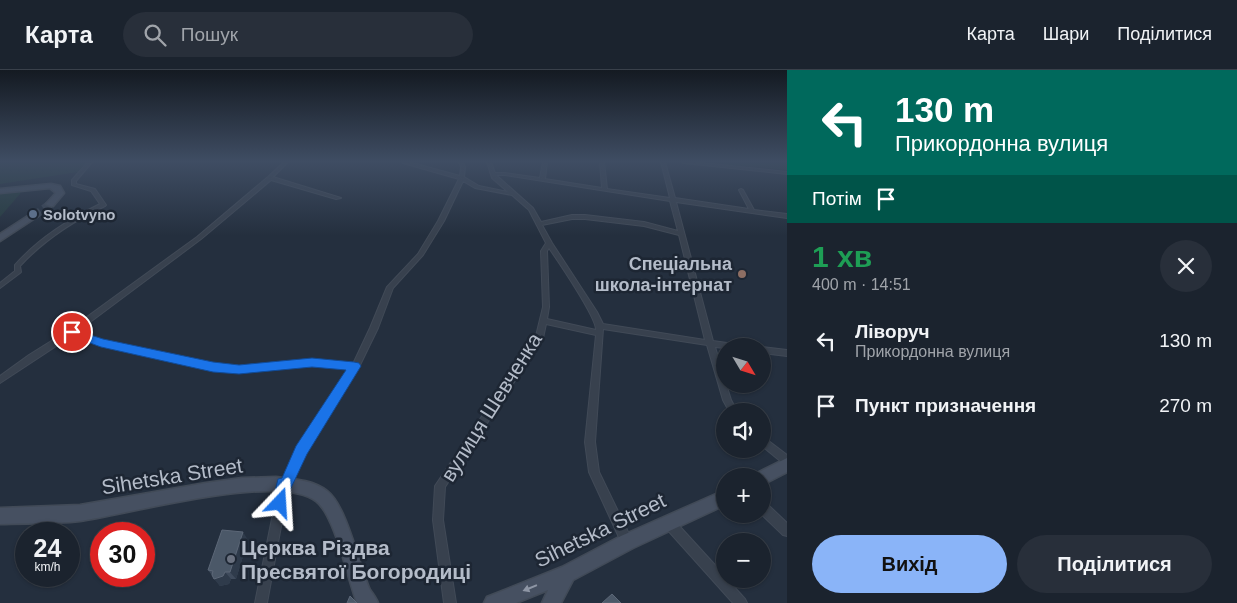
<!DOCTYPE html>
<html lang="uk">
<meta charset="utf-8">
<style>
:root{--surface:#1b232e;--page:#282f3a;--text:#f1f3f6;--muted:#a0a4aa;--line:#39404a;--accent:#8ab4f8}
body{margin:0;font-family:Helvetica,sans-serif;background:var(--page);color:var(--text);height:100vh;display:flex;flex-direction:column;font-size:19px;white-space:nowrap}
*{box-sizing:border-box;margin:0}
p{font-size:16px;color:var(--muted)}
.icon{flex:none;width:28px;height:28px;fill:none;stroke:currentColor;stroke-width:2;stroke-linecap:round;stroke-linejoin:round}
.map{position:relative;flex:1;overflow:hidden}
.details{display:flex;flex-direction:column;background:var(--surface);width:450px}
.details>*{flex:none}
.hud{background:#00695c;color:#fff;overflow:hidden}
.needle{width:32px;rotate:128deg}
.tools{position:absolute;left:716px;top:268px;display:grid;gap:10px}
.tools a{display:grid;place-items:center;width:55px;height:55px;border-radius:50%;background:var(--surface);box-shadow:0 1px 4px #0004,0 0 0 1px var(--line);font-size:25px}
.speed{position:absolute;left:15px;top:452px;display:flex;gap:10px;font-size:25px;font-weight:700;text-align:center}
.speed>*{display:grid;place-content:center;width:65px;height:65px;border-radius:50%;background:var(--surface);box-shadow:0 1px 4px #0004,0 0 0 1px var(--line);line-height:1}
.speed small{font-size:12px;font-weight:400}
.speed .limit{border:8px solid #d22;background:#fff;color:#111}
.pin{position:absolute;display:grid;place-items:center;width:42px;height:42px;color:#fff;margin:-21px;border:2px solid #fff;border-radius:50%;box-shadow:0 1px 5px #0007}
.me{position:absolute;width:55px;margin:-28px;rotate:20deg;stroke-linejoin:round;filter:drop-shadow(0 0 4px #0008)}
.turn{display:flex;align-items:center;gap:18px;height:105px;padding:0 25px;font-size:22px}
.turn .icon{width:65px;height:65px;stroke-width:2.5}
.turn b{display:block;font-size:35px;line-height:42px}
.then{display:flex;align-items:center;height:48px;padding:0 25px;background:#0003;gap:10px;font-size:19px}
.round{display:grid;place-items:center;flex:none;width:52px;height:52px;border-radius:26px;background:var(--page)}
.summary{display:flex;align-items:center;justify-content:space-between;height:85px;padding:0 25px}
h1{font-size:30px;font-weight:800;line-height:38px;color:#1e9e55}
.cta{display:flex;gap:10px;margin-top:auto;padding:10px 25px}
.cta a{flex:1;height:58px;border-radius:30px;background:var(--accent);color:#111;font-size:20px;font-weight:800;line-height:58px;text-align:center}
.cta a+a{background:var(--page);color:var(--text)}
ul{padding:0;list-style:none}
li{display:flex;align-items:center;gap:15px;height:65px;padding:0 25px}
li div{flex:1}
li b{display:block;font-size:19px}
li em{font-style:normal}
header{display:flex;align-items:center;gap:30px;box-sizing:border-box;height:70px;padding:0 25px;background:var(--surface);border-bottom:1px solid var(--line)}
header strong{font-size:24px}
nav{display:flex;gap:28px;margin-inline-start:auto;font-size:18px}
.search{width:350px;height:45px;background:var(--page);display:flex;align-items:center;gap:12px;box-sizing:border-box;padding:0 18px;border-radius:28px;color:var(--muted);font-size:19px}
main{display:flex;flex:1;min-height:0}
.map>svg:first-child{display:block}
.green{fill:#263c3f}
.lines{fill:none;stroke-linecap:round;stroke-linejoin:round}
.secondary-tunnel{stroke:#3a4453;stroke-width:8;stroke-dasharray:8 4;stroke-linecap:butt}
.street-casing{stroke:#414a57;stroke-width:2}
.secondary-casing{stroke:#414a57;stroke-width:3}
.street{fill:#38414e;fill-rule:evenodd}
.secondary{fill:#465061;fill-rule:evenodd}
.wall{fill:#3f4b5c}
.shaded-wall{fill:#2f3b4b}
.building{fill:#4b5868;stroke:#5c6777}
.oneway{fill:#8e96a5}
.route{fill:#1a73e8;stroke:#114b97}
.service-dot{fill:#5c6f8a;stroke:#1d2633;stroke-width:2}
.education-dot{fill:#8d6e63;stroke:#1d2633;stroke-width:2}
.worship-dot{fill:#6b7280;stroke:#1d2633;stroke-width:2}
.labels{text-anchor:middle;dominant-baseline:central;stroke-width:5;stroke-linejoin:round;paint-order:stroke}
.far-poi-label{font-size:15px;font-weight:bold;fill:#b4bcc9;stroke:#1d2633;text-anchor:start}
.poi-label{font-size:18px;font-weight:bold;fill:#b4bcc9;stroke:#1d2633;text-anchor:end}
.near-street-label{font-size:21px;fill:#b4bcc9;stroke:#1d2633}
.near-poi-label{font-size:21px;font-weight:bold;fill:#b4bcc9;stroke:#1d2633;text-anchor:start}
</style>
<header>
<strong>Карта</strong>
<div class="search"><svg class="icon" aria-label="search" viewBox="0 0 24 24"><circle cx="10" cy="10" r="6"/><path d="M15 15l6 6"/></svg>Пошук</div>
<nav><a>Карта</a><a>Шари</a><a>Поділитися</a></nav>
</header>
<main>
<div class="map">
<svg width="787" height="533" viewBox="0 0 787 533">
<rect width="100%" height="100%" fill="#242f3e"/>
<g class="green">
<polygon points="0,92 86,92 78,102 0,114"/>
<polygon points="704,92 777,92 787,93 787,100"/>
<polygon points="21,121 20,124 0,147 0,123"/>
</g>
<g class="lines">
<polyline class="secondary-tunnel" points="34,146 50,134"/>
<g class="street-casing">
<g id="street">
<path d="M88,92H92L76,111V114L95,119L106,135L105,136C73,151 44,170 20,196L21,202L20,203L0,218V213L15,201V195C39,168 68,150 100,134L91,121L72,115V110Z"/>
<path d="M284,92H288L273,107L341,128L336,129L271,110L201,169L78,261L102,271L213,294L239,296L312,290L353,294L370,258L387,217L418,184L438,151L459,109L403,93V92H409L460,106L461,97L459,92H463L465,97L464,107L479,116L508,122L492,108L487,92H491L495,103H505L540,108L543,92H547L545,109L602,118L600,92H604L607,119L670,128L661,92H665L675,128L749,139L739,120L741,119L743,120L754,140L787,144V148L676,132L713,271L727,273L731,276H725V278L715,277L725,310V314H726L731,330L737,341H729L723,330L707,275L603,259L595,372L599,402L631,468L633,472L631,476L627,478L623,476L589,402L585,372L596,265L546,254L543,268L445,417L443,450L456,533H444L433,450L435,416L536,266L543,237L541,181L546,173L529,140L512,125L475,118L463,111L444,151L423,185L393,218L378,258L359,297L305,383L291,417L288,418L267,533H255L279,414L280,411L284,409L298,378L349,299L312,296L239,302L213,300L101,276L73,265L0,313V306L29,285L69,260L197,167L268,107ZM496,105H505L670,131L678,161L644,152L585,145H572L541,152L533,138ZM572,149H585L644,156L679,165L705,270L603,254L597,242L552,173L542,155ZM549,178C558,191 597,248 596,260L547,249L549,237L547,181Z"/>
<polygon points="682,92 693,92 787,102 787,104 684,93"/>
<polygon points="762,277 787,280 787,286 762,283"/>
<polygon points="762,366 787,385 787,395 784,394 762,376"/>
<polygon points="762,432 766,433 787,453 787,466 783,465 761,444 762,444"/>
<polygon points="668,447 672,448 725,506 725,509 727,509 745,529 747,533 733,533 664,456 663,452 664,448"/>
</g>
</g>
<g class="secondary-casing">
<g id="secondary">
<polygon points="51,114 60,116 64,123 53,136 50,136 46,134 56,123 50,118 0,123 0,119"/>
<polygon points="31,144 38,146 0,171 0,164"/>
<polygon points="787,388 787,402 762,415 762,406 755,406 757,403"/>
<path d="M276,407C293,409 313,410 327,421C347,436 359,496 370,520C373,524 376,528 378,533H357C348,510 335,445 316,431C279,402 129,444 80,451C54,454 27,453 0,454V438L80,435L206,413L242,408Z"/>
<polygon points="725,420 725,435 633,478 573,510 561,533 542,533 548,520 516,533 484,533 487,527 562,497 621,466"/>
</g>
</g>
<use href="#street" class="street"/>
<use href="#secondary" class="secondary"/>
</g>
<polygon class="wall" points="248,470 236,509 231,509 229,514 220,516 208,500"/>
<g class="shaded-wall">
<polygon points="243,462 248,470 236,509 230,502"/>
<polygon points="225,502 231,509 229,514 220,516 214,509"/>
</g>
<g class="building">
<polygon points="222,460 243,462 230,502 225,502 223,506 214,509 212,505 213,501 208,500"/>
<polygon points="612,524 621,533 602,533"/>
<polygon points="350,526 357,533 347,533"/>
</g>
<defs><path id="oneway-solid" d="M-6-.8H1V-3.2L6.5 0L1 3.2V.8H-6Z" transform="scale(1.25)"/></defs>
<use class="oneway" href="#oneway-solid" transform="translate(530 518) rotate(158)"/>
<linearGradient id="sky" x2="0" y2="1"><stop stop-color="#141a22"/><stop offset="0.55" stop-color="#3f4d63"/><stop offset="1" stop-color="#3f4d63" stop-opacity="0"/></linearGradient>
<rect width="787" height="166" fill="url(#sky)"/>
<polygon class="route" points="72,259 103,269 213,292 239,295 312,288 354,292 359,293 361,296 307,384 290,420 286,439 280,441 274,439 272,433 278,409 282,408 296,376 346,300 312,297 239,304 213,302 101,277 68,265 66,262"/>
<circle class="service-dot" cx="33" cy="144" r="5"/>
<circle class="education-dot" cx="742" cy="204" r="5"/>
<circle class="worship-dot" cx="231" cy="489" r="5"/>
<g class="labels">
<g class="far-poi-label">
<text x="43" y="144">Solotvyno</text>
</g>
<g class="poi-label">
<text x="732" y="194">Спеціальна<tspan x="732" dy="21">школа-інтернат</tspan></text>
</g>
<g class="near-street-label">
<text transform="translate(491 337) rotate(-58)">вулиця Шевченка</text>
<text transform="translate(172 406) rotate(-9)">Sihetska Street</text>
<text transform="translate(600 460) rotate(-26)">Sihetska Street</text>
</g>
<g class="near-poi-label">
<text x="241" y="477">Церква Різдва<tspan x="241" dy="24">Пресвятої Богородиці</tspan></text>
</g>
</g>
</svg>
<div class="tools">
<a><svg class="needle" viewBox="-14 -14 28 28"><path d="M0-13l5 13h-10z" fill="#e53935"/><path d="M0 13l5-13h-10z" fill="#a0a4aa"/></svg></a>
<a><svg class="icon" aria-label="sound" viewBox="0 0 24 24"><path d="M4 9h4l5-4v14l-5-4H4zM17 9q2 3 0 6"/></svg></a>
<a>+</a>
<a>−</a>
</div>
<div class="speed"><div>24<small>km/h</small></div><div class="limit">30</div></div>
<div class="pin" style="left:72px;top:262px;background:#d93025"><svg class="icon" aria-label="arrive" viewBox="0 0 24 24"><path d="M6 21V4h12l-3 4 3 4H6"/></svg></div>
<svg class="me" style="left:280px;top:433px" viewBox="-20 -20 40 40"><path d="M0-17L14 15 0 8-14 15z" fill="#1a73e8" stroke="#fff" stroke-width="4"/></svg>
</div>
<section class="details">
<div class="hud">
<div class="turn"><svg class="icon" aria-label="left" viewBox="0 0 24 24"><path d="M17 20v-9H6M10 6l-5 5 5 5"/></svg><div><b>130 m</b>Прикордонна вулиця</div></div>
<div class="then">Потім<svg class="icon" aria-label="arrive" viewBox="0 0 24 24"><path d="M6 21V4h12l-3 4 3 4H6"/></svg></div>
</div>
<div class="summary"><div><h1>1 хв</h1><p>400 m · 14:51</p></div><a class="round"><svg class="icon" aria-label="close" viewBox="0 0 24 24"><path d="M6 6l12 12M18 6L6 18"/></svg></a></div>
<ul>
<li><svg class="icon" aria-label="left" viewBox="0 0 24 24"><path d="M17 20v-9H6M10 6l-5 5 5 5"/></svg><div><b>Ліворуч</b><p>Прикордонна вулиця</p></div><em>130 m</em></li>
<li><svg class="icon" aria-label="arrive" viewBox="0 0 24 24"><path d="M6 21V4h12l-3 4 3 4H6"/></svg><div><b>Пункт призначення</b></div><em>270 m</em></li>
</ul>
<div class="cta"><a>Вихід</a><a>Поділитися</a></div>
</section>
</main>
